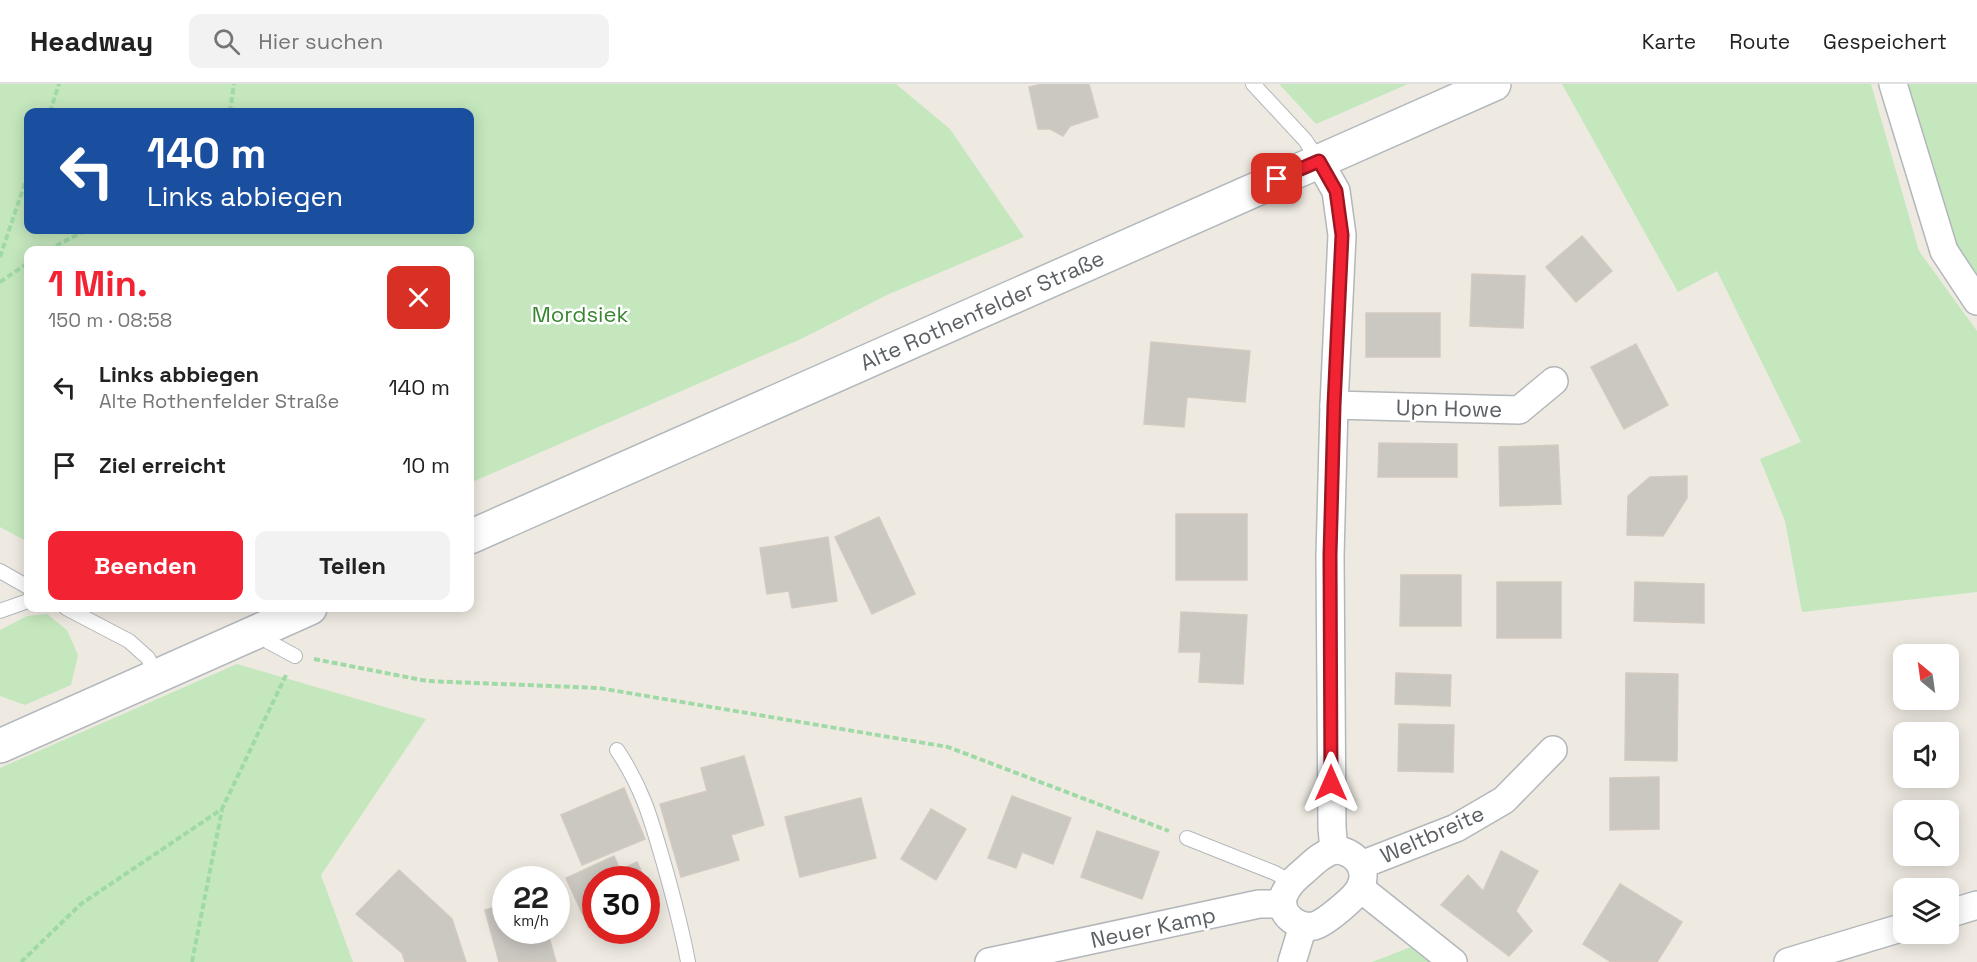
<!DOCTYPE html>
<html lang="de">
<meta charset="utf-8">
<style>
:root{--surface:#fff;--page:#f2f2f2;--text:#222;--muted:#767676;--line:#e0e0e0;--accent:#f22434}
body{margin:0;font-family:"Space Grotesk",sans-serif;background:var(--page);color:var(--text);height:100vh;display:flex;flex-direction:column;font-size:22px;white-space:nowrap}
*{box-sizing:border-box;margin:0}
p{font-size:20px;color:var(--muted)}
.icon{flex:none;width:33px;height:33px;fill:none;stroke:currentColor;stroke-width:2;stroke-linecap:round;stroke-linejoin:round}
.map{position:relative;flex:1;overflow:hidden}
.side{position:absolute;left:24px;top:162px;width:450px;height:366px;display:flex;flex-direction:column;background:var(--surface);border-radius:12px;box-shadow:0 3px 15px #0003}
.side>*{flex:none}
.guide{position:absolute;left:24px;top:24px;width:450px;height:126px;border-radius:12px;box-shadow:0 3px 15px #0003;background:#1a4fa0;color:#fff;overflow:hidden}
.needle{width:39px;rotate:331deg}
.buttons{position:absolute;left:1893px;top:560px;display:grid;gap:12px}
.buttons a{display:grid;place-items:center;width:66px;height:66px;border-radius:12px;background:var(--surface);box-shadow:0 3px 15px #0003;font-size:30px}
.speed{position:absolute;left:492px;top:782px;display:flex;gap:12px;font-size:30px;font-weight:700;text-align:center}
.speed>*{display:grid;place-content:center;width:78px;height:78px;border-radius:50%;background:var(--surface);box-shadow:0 3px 15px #0003;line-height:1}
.speed small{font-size:15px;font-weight:400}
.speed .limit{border:9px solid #d22;background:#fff;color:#111}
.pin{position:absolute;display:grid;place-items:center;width:51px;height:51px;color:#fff;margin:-26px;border-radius:12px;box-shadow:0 3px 9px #0006}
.me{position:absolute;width:66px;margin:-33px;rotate:0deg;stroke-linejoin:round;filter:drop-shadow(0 0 4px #0008)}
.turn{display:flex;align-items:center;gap:21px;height:126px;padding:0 24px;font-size:27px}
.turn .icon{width:78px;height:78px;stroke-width:2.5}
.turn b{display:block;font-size:42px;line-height:51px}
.round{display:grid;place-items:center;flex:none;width:63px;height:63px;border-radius:12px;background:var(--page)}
.head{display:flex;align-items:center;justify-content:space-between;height:102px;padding:0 24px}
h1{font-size:36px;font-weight:700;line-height:45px;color:var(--accent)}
.primary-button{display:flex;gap:12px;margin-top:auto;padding:12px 24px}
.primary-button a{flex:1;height:69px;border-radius:12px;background:var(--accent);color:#fff;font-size:24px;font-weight:700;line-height:69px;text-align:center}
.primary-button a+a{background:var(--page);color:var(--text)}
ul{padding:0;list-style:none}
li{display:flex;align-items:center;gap:18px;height:78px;padding:0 24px}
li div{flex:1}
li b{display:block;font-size:22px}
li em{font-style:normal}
header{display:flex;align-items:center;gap:36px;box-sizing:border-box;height:84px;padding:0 30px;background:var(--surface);border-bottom:2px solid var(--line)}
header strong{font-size:28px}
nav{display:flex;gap:33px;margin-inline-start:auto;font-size:21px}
.search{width:420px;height:54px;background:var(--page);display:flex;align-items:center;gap:15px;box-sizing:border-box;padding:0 21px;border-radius:12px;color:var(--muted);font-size:22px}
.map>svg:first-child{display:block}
.green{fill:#c4e7bd;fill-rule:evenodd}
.building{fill:#cbc7c1;stroke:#d3cac0;stroke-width:1.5}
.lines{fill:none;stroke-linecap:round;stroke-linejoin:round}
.lane-casing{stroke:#b3b7ba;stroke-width:16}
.street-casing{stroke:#b3b7ba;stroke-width:30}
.secondary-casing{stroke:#b4b9bd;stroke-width:36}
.path{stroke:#9fdaa6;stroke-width:4;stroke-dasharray:6 3;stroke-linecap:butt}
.lane{stroke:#fff;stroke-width:14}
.street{stroke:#fff;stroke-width:27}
.secondary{stroke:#fff;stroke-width:33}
.route-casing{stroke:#9d1722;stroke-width:15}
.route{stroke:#f22434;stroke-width:10}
.labels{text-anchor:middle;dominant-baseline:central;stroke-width:5;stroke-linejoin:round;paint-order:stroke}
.street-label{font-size:22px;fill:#5a6064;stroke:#fff}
.park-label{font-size:22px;fill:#398630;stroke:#fff}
</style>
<header>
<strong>Headway</strong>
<div class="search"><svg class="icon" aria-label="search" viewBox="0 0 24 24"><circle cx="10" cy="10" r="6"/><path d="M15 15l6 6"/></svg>Hier suchen</div>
<nav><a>Karte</a><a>Route</a><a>Gespeichert</a></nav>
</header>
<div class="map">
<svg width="1977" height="878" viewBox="0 0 1977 878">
<rect width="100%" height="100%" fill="#eeeae2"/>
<g class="green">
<path d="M0,0H896L950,45L1024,153L889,210L801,255L470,399V166H28V458L0,443ZM470,28V146H28V28Z"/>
<polygon points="1279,0 1408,0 1316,40"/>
<polygon points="1562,0 1871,0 1919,167 1977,247 1977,508 1802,528 1785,437 1760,375 1801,358 1717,187 1678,208"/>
<polygon points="1907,0 1977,0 1977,217 1944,167"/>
<polygon points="47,530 67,546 78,571 71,601 25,621 0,612 0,546 27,532"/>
<polygon points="237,580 426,635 321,791 353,878 0,878 0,684"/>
<polygon points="1411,863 1430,878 1372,878"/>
</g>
<g class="building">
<polygon points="1042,0 1089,0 1098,33 1070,42 1063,52 1050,45 1038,45 1029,3"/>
<polygon points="1582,152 1612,187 1576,218 1546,183"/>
<polygon points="1472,190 1525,192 1523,244 1470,242"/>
<rect x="1366" y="229" width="74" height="44"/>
<polygon points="1151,258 1250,267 1245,318 1187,313 1184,343 1144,340"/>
<polygon points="1636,260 1668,321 1624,345 1591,283"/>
<polygon points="1379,359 1457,360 1457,393 1378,393"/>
<polygon points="1558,361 1561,420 1500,422 1499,363"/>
<polygon points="1687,392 1687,414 1663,452 1627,451 1628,412 1650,393"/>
<rect x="1176" y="430" width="71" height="66"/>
<polygon points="879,433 915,510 872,530 835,453"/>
<polygon points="828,453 837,517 792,524 789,507 767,510 760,464"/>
<polygon points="1401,491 1461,491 1461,542 1400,542"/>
<rect x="1497" y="498" width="64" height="56"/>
<polygon points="1635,498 1704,500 1704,539 1634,537"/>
<polygon points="1181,528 1247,531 1243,600 1199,598 1201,568 1179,568"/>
<polygon points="1396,589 1451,591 1450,622 1395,620"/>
<polygon points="1626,589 1678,590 1677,677 1625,676"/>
<polygon points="1399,640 1454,641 1453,688 1398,687"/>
<polygon points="744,672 764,741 731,751 739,776 681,793 660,720 707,707 701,684"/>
<polygon points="1659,693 1659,745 1610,746 1610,694"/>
<polygon points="624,704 645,755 582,781 561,731"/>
<polygon points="1012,712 1071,734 1053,780 1022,768 1016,784 988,774"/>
<polygon points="861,714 876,774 800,793 785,733"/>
<polygon points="931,725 966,745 936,796 901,775"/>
<polygon points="1097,747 1159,768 1142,815 1081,793"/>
<polygon points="1501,767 1538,787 1516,827 1532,847 1509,872 1441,821 1468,791 1483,807"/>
<polygon points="614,772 620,786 637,778 645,795 596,795 596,841 589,844 566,794"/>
<polygon points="399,786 452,835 466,878 405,878 402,869 356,830"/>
<polygon points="646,798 654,815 646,818"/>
<polygon points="1620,800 1682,838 1657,878 1611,878 1583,860"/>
<polygon points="506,820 506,846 547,846 556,878 499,878 485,826"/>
</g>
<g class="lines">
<g class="lane-casing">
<g id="lane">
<polyline points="1253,0 1305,56 1319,77"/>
<polyline points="0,487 28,503"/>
<polyline points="66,524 129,557 148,574 157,593"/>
<polyline points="0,527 28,517"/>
<polyline points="259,546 269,558 295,572"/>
<path d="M617,666C643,705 651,735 664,780C673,812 682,845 688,878"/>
<polyline points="1187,754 1275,789 1291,798"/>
</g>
</g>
<g class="street-casing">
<g id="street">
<polyline points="1893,0 1944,167 1977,217"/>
<polyline points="1319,77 1336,107 1342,151 1334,321 1330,472 1332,744 1334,766"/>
<polyline points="1334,321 1519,326 1554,297"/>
<path d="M1334,766C1354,766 1370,784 1360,804C1355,814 1325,839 1314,842C1306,843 1298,841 1292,836C1271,819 1289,799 1304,787C1314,778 1322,770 1334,766Z"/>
<polyline points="1361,781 1456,744 1504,716 1553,666"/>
<polyline points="1360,804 1453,878"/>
<polyline points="1948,830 1977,821"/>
<polyline points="989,878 1259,820 1283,820"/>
<polyline points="1292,878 1303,842"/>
<polyline points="1788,878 1904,843"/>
</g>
</g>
<g class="secondary-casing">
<g id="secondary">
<polyline points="470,453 1494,0"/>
<polyline points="0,662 310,524"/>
</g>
</g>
<g class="path">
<polyline points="50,28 59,0"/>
<polyline points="230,28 234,0"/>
<polyline points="48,166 86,146"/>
<polyline points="0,173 28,90"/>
<polyline points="0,198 28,179"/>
<polyline points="314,575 427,597 599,604 948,663 1169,747"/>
<polyline points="21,878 81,820 222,725 286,591"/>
<polyline points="192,878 222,726"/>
</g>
<use href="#lane" class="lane"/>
<use href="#street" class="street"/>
<use href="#secondary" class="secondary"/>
</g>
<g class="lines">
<g class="route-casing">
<polyline id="route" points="1277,95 1319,77 1336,107 1342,151 1334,321 1330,471 1331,699"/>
</g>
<use href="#route" class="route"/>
</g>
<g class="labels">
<g class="street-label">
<text transform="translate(982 226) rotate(-24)">Alte Rothenfelder Straße</text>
<text transform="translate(1449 324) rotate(1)">Upn Howe</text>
<text transform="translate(1432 750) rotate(-24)">Weltbreite</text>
<text transform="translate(1153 843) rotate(-12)">Neuer Kamp</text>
</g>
<g class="park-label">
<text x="580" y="230">Mordsiek</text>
</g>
</g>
</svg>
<div class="buttons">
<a><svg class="needle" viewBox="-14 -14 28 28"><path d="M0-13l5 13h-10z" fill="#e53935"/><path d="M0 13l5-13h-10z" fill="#767676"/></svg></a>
<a><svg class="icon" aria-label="sound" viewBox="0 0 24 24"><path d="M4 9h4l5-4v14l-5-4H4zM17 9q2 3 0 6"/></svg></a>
<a><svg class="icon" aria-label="search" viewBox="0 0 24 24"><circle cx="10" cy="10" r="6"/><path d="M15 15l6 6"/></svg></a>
<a><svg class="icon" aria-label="layers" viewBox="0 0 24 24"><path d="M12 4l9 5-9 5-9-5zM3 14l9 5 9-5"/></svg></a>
</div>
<div class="speed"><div>22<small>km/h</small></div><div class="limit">30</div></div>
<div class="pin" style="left:1277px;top:95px;background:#d93025"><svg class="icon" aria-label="arrive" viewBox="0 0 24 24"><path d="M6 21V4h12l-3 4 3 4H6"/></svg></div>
<svg class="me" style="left:1331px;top:699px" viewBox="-20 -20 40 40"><path d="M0-17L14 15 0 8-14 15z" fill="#f22434" stroke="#fff" stroke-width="4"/></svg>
<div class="guide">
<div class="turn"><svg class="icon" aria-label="left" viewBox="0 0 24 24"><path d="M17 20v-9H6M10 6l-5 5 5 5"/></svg><div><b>140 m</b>Links abbiegen</div></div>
</div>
<section class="side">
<div class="head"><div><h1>1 Min.</h1><p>150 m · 08:58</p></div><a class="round" style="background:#d93025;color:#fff"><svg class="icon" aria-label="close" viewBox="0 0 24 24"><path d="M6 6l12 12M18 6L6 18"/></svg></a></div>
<ul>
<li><svg class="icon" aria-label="left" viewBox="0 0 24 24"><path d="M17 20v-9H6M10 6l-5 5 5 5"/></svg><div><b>Links abbiegen</b><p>Alte Rothenfelder Straße</p></div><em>140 m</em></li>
<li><svg class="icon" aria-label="arrive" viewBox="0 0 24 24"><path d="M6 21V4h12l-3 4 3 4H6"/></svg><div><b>Ziel erreicht</b></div><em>10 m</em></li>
</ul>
<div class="primary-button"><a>Beenden</a><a>Teilen</a></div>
</section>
</div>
